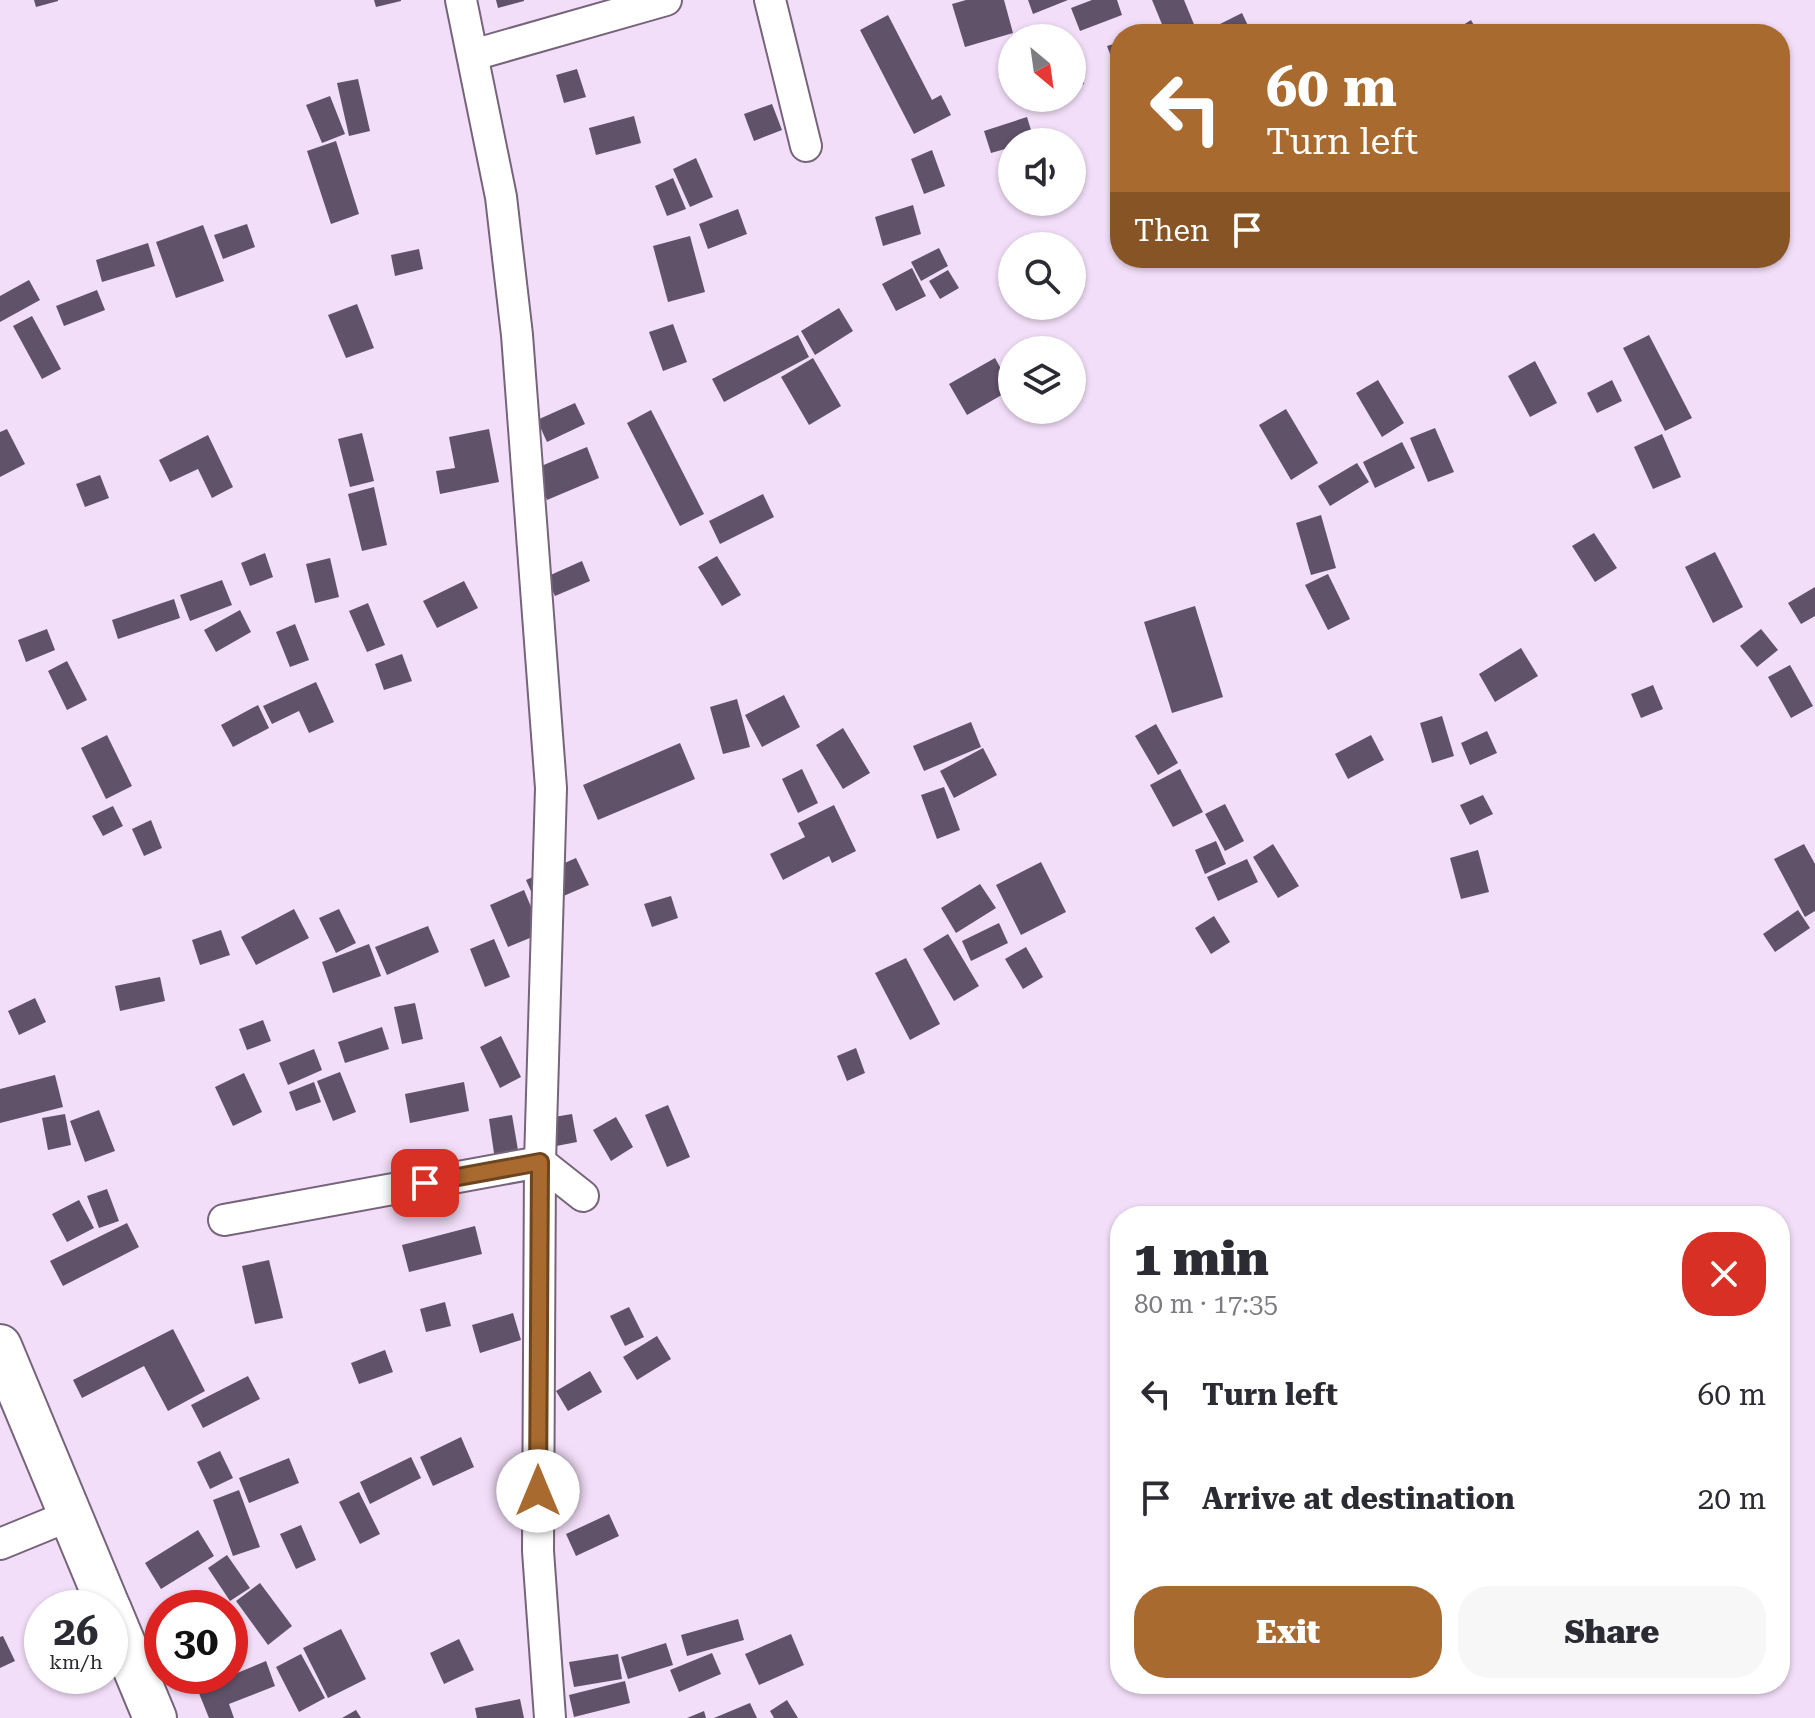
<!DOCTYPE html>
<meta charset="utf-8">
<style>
:root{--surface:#fff;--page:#f7f7f7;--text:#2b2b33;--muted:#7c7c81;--accent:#a86a2f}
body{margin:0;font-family:"Roboto Serif",serif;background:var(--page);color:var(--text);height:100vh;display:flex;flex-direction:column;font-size:30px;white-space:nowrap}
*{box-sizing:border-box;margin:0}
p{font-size:26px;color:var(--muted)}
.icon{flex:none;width:44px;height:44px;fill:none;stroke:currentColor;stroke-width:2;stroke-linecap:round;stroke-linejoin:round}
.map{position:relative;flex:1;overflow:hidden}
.panel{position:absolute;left:1110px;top:1206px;width:680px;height:488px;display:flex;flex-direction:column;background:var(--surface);border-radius:32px;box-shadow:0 2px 6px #0004}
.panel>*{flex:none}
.hud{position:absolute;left:1110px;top:24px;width:680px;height:244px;border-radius:32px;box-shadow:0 2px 6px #0004;background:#a86a2f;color:#fff;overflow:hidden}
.needle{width:52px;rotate:151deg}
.tools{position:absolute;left:998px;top:24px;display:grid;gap:16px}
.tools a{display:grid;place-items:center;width:88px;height:88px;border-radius:50%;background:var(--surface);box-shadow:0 2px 6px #0004;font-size:40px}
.speed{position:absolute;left:24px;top:1590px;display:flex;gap:16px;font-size:40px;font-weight:700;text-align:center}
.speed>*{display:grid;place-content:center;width:104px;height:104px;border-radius:50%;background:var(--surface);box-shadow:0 2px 6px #0004;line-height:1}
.speed small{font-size:20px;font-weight:400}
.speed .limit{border:12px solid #d22;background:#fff;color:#111}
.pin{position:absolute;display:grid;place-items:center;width:68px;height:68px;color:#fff;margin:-34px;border-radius:16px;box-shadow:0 4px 12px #0006}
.me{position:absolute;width:88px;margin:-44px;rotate:0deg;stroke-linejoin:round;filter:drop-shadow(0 0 6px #0008)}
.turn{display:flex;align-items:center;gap:28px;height:168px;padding:0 24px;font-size:36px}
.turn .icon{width:104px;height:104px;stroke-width:2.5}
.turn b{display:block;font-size:56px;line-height:68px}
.then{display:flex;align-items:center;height:76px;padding:0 24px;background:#0003;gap:16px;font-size:30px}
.round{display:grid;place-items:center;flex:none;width:84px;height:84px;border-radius:32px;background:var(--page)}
.overview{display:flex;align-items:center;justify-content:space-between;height:136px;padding:0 24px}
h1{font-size:48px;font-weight:800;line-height:60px}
.button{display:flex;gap:16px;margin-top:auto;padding:16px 24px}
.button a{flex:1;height:92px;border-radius:32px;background:var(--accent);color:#fff;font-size:32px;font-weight:800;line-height:92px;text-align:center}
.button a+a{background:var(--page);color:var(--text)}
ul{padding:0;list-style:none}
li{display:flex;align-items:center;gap:24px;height:104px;padding:0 24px}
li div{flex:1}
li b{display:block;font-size:30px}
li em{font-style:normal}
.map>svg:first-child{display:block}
.building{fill:#605269}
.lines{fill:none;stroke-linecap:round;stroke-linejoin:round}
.street-casing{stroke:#76647b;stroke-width:34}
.secondary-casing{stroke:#76647b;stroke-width:46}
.street{stroke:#fff;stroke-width:30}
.secondary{stroke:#fff;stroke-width:42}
.route-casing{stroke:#6d451f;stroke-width:20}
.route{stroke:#a86a2f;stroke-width:14}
</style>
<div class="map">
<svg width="1815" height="1718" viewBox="0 0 1815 1718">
<rect width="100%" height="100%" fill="#f2def8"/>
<g class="building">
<polygon points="34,0 58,0 58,1 36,7"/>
<polygon points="374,0 401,0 401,1 376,7"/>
<polygon points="496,0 524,0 524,1 498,8"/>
<polygon points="966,0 1004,0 1013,33 965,47 952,4"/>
<polygon points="1028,0 1068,0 1033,14"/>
<polygon points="1092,0 1117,0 1122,15 1080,31 1071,8"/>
<polygon points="1152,0 1184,0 1198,34 1166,34"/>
<polygon points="1242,13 1252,34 1205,34 1204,32"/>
<polygon points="888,15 932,100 941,95 951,115 914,134 860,30"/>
<polygon points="1471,20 1479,34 1449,34"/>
<polygon points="1120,42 1120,80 1107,46"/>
<polygon points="1072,54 1084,84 1072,89"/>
<polygon points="577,69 586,97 564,103 556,75"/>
<polygon points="358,79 370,131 349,136 337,83"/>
<polygon points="330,96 345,134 322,143 306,105"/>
<polygon points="772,104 782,130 754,141 744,114"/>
<polygon points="634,116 641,143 596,155 589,128"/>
<polygon points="1027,117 1034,140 1027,142 1012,142 1012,147 991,153 984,131"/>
<polygon points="336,141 359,214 331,224 307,151"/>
<polygon points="932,150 945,186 924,194 911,159"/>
<polygon points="696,158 713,197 690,207 673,169"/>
<polygon points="673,178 686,209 667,216 655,186"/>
<polygon points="913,205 921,234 883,246 875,217"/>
<polygon points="738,209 747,234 708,249 699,224"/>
<polygon points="247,224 255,247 223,259 214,235"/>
<polygon points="203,225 224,281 176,298 156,242"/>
<polygon points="690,236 705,292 668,302 653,246"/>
<polygon points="148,243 155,266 102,282 96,260"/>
<polygon points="939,248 948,266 921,281 911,262"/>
<polygon points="419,249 423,269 395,276 391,255"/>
<polygon points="912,268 926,296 896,311 882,284"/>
<polygon points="948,270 959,288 940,299 929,281"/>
<polygon points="29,280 40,300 0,322 0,296"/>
<polygon points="97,290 105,310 64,326 56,306"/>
<polygon points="357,304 374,348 346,358 328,315"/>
<polygon points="839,308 853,331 815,355 801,331"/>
<polygon points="32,316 61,369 42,379 13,326"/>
<polygon points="673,324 687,362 663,371 649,332"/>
<polygon points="798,335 809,357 724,402 712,379"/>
<polygon points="1649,335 1692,418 1665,431 1623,348"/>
<polygon points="813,358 841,406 809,425 781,377"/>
<polygon points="995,358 1012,389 967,415 949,384"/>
<polygon points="1535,361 1557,403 1530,417 1508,376"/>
<polygon points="1378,380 1404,423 1382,437 1356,393"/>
<polygon points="1612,380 1622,401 1597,413 1587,393"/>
<polygon points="575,403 585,424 547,442 537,420"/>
<polygon points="1286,409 1318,463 1291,480 1259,425"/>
<polygon points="651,410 704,514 680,526 627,423"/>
<polygon points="1435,428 1454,472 1428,482 1410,438"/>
<polygon points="7,429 25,464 0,477 0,432"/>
<polygon points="489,429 499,482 440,494 436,471 455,468 449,437"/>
<polygon points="362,433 374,481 350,487 338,439"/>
<polygon points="1662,434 1681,477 1653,489 1634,447"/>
<polygon points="208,435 233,487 212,498 198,469 170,482 159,460"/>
<polygon points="1402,442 1415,468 1375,488 1363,462"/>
<polygon points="587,447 599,478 547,500 534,469"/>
<polygon points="1357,463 1369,482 1330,506 1318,486"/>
<polygon points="100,475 109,498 85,507 76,484"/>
<polygon points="374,487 387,545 362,551 348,494"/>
<polygon points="763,494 774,517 720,544 709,521"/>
<polygon points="1321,515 1336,568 1311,575 1296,523"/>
<polygon points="1594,533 1617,568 1595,582 1572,546"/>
<polygon points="1715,552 1743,607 1713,623 1685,567"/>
<polygon points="265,553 273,577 250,586 241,563"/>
<polygon points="717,556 741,595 722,606 698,567"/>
<polygon points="330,558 339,597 315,603 306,564"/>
<polygon points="582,561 590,581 555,596 546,577"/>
<polygon points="1328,574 1350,619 1328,630 1305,585"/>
<polygon points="222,580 232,605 190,621 180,595"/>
<polygon points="464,581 478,608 437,628 423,601"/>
<polygon points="1815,587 1815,616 1801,624 1788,603"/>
<polygon points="174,599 180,618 118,639 112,620"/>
<polygon points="368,603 385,645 367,652 349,611"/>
<polygon points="1195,606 1223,697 1172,713 1144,622"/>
<polygon points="240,610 251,632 216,652 204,630"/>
<polygon points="295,624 309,660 290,667 276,632"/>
<polygon points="47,629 55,650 26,662 18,640"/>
<polygon points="1761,629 1778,650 1757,667 1740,646"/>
<polygon points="1521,648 1538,676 1495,702 1479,674"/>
<polygon points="402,654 412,681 384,690 375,664"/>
<polygon points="67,661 87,700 67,710 48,671"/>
<polygon points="1790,665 1813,706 1791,718 1768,677"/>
<polygon points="316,682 334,722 309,733 299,711 272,724 263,706"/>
<polygon points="1653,685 1663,709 1641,718 1631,694"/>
<polygon points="784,695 800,727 762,747 745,715"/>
<polygon points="737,699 750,747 723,754 710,707"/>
<polygon points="258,705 269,728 233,747 221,725"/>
<polygon points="1442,716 1454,756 1432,763 1420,723"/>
<polygon points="971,722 981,747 924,771 913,746"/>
<polygon points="1156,724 1178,763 1158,775 1135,736"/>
<polygon points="843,728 870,773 843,789 816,745"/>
<polygon points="1487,731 1497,753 1470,765 1461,743"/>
<polygon points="107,735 132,786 106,799 81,748"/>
<polygon points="1371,735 1384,760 1348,779 1335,754"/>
<polygon points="680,743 695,779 598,820 583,785"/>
<polygon points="983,748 997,775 954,798 940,771"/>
<polygon points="802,769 818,803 798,813 782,779"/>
<polygon points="1180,769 1203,812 1173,827 1150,785"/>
<polygon points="944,787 960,830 937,839 921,795"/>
<polygon points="1483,795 1493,814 1470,825 1460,805"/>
<polygon points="1225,804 1244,841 1225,851 1205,814"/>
<polygon points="834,805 856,851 832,863 829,856 783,880 770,854 805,837 798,823"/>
<polygon points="113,806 123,826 103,836 92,816"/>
<polygon points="151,820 162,848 144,856 132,829"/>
<polygon points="1216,841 1226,864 1205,874 1195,850"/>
<polygon points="1273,844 1299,886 1278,898 1253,857"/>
<polygon points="1804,844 1815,864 1815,911 1805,917 1774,859"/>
<polygon points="1478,850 1489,892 1461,899 1450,858"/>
<polygon points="576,858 589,885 538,907 526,880"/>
<polygon points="1247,859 1258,882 1218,901 1207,877"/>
<polygon points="1041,862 1066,912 1021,935 996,885"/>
<polygon points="980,884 996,908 956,933 941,908"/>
<polygon points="524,890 542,933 508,947 490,905"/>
<polygon points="671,896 678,918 652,927 644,904"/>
<polygon points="294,909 309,938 256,965 241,937"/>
<polygon points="339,909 356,943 336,953 319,918"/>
<polygon points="1798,910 1810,928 1775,952 1763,934"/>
<polygon points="1214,916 1230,942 1211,954 1195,928"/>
<polygon points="999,923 1008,943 971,961 962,941"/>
<polygon points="428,926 439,952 387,975 375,947"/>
<polygon points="221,930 230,955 200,965 192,940"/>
<polygon points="948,934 979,986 954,1001 923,949"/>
<polygon points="494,939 510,977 485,987 470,949"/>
<polygon points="369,944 381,976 333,993 322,962"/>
<polygon points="1026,947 1043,977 1023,989 1005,959"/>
<polygon points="906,958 940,1024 910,1040 875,973"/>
<polygon points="160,977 165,1001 120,1011 115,986"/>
<polygon points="35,998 46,1022 19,1035 8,1011"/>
<polygon points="415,1003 423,1039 402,1044 394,1007"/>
<polygon points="263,1020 271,1041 247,1050 239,1029"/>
<polygon points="382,1027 389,1049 345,1063 338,1042"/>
<polygon points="501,1036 521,1077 500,1088 480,1047"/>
<polygon points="856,1048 865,1073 847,1081 837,1056"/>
<polygon points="314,1049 322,1070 288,1085 279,1063"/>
<polygon points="340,1072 356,1112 333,1121 317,1081"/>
<polygon points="244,1073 262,1112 233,1126 215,1087"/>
<polygon points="55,1075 63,1107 0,1123 0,1089"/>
<polygon points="314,1082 321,1102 296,1111 289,1092"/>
<polygon points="464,1082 469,1111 410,1123 405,1094"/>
<polygon points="668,1105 690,1157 667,1167 645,1115"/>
<polygon points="99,1110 115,1151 85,1162 70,1121"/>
<polygon points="65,1114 71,1145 48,1150 42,1118"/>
<polygon points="572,1114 577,1142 546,1148 542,1119"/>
<polygon points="512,1115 519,1156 495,1160 489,1119"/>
<polygon points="616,1117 633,1147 611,1161 593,1130"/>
<polygon points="107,1189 119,1221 99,1228 87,1196"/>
<polygon points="79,1200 94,1228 67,1242 52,1214"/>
<polygon points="127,1223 139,1247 63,1286 50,1261"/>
<polygon points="475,1226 482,1254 409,1272 402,1245"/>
<polygon points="269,1260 283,1318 255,1324 242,1266"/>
<polygon points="445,1302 451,1326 426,1332 420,1309"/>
<polygon points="629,1307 644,1337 625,1346 610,1316"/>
<polygon points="513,1313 521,1340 480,1353 472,1325"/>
<polygon points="173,1329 205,1391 168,1411 144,1366 82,1398 73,1380"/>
<polygon points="657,1336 671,1359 637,1380 623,1357"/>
<polygon points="385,1350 393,1372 359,1384 351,1363"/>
<polygon points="590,1371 602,1392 568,1411 556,1391"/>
<polygon points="248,1376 260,1399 203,1428 191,1405"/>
<polygon points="461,1437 474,1467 433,1486 420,1457"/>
<polygon points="220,1451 233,1478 210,1489 197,1462"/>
<polygon points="411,1457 421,1478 370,1504 360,1482"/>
<polygon points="289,1458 299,1483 249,1503 239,1478"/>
<polygon points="239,1490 260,1547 233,1556 213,1500"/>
<polygon points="359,1492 380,1534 360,1544 339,1502"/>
<polygon points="609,1514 619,1536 576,1556 566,1534"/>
<polygon points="301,1525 316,1560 296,1569 280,1534"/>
<polygon points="198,1530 214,1556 161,1589 145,1563"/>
<polygon points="227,1555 250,1588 230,1601 208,1568"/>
<polygon points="260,1583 292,1626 268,1645 236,1601"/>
<polygon points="738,1619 744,1640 687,1656 681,1635"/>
<polygon points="341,1629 366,1679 328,1698 303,1648"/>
<polygon points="791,1634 804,1665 759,1685 745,1654"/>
<polygon points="3,1636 15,1661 0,1668 0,1637"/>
<polygon points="459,1639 474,1670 444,1684 430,1653"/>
<polygon points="666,1643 673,1665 628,1679 621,1657"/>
<polygon points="712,1653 721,1674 679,1692 670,1670"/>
<polygon points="301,1654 325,1698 299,1712 276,1667"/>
<polygon points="618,1654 622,1679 574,1687 569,1662"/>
<polygon points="266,1661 275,1686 229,1704 234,1718 209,1718 192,1676 230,1676"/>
<polygon points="625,1681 630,1703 574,1717 569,1695"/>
<polygon points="520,1699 524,1718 477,1718 475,1708"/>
<polygon points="787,1700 798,1718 774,1718 770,1711"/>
<polygon points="750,1703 757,1718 714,1718"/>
<polygon points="356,1710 361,1718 342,1718"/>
<polygon points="704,1711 706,1718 687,1718"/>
</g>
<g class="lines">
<g class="street-casing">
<g id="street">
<polyline points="461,0 501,197 517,335 551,788 540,1162 538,1551 550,1718"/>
<polyline points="770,0 806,146"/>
<polyline points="473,55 666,0"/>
<polyline points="224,1220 540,1162 583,1196"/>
<polyline points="0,1544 71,1515"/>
</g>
</g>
<g class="secondary-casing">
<g id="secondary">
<polyline points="0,1346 109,1608"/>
<polyline points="110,1610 155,1718"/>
</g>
</g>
<use href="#street" class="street"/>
<use href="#secondary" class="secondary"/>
</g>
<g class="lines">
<g class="route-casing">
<polyline id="route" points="425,1183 540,1162 538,1491"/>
</g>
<use href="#route" class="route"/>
</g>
</svg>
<div class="tools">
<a><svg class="needle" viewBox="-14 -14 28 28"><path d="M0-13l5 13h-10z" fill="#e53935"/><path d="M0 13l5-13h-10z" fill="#7c7c81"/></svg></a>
<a><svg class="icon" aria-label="sound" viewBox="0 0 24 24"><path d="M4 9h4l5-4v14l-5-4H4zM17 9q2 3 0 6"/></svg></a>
<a><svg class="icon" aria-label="search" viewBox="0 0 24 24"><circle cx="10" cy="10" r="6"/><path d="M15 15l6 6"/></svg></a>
<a><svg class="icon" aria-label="layers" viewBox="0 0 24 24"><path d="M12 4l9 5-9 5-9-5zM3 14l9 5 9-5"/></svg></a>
</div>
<div class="speed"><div>26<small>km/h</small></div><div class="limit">30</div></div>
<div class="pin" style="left:425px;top:1183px;background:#d93025"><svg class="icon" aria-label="arrive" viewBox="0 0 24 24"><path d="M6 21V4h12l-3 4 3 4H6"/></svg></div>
<svg class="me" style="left:538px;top:1491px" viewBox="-20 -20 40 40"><circle r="19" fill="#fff"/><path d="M0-13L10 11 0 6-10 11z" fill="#a86a2f"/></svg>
<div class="hud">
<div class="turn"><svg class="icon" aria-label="left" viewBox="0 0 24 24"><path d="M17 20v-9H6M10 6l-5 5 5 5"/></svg><div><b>60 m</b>Turn left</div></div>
<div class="then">Then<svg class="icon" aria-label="arrive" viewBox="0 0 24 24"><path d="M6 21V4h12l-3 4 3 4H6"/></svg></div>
</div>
<section class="panel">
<div class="overview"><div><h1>1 min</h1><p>80 m · 17:35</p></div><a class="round" style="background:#d93025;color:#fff"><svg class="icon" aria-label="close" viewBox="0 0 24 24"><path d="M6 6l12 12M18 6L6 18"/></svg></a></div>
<ul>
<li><svg class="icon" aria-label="left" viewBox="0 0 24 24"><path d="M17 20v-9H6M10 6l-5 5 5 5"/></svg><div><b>Turn left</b></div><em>60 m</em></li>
<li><svg class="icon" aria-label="arrive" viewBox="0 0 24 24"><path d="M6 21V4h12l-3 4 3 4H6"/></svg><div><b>Arrive at destination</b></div><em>20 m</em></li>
</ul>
<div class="button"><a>Exit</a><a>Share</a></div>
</section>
</div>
